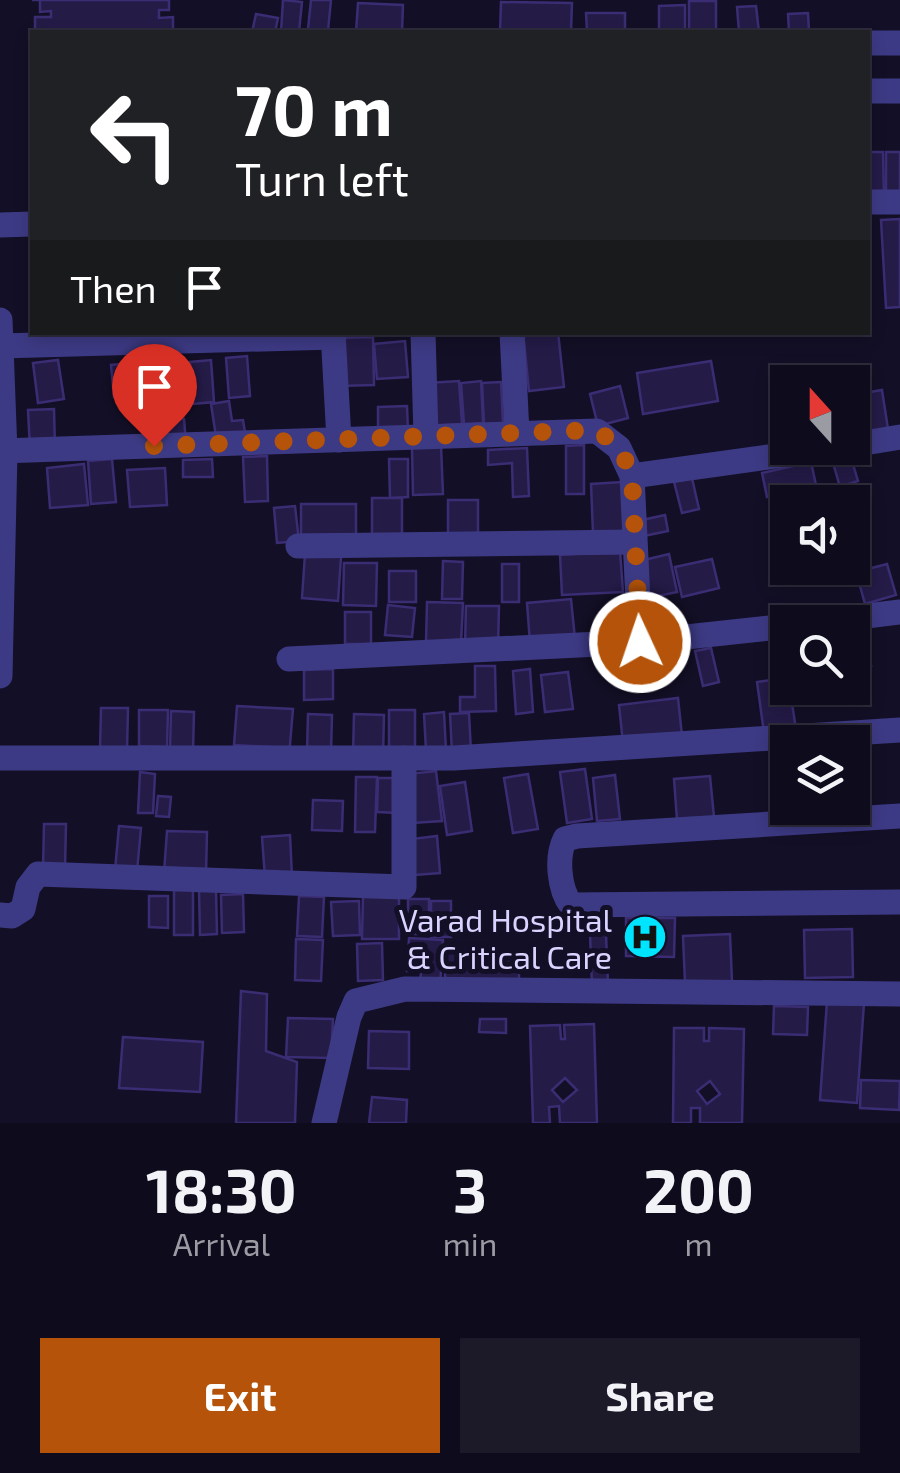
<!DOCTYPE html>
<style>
:root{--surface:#0e0b1c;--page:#1c1929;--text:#f1f3f6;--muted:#9b9ba3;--line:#2e2b3b;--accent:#b45309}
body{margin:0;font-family:"Exo 2",sans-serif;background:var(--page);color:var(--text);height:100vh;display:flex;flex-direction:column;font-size:38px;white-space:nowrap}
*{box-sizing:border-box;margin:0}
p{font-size:32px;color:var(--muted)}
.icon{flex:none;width:55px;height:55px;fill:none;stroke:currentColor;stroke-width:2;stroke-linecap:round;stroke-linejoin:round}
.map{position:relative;height:1123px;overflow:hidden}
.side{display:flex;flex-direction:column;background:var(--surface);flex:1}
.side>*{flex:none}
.hud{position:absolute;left:30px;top:30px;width:840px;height:305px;border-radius:0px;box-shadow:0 5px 15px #0003,0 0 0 2px var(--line);background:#202124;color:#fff;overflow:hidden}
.needle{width:65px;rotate:339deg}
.controls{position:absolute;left:770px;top:365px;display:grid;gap:20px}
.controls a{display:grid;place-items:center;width:100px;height:100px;border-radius:0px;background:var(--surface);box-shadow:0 5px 15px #0003,0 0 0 2px var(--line);font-size:50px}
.pin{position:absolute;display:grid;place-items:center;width:85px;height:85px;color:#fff;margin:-102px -42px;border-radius:50% 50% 50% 0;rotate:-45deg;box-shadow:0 0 10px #0007}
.pin .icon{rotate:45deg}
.me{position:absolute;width:110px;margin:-55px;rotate:357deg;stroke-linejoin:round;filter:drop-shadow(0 0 8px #0008)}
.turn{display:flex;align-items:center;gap:35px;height:210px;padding:0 40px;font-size:45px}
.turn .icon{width:130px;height:130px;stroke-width:2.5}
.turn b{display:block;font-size:70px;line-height:85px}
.then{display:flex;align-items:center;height:95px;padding:0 40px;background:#0003;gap:20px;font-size:38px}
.eta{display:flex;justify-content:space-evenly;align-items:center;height:170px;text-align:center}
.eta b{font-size:60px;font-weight:700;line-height:70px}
.action{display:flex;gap:20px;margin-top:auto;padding:20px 40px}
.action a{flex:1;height:115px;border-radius:0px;background:var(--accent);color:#fff;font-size:40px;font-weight:700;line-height:115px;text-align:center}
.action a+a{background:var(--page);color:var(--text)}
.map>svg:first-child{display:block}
.building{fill:#241b47;stroke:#3b2d73;stroke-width:2.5;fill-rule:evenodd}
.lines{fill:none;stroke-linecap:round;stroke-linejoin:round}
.minor{stroke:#3d3a85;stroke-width:25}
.route{stroke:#b45309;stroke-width:18;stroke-dasharray:0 32.4}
.labels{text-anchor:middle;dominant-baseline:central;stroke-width:10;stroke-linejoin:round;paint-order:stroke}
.poi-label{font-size:32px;fill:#d9d4ff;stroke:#130f26;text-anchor:end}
</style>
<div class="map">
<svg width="900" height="1123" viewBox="0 0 900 1123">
<rect width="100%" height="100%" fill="#130f26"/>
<g class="building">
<polygon points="32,0 169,0 169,10 159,10 159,18 173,17 173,32 35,32 35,17 51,17 51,11 40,12 40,0"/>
<polygon points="283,0 302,2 299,32 281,32"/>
<polygon points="311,0 331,0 328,31 308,29"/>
<rect x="689" y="1" width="27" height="31"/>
<polygon points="501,2 572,3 571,32 500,32"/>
<polygon points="358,3 403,5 402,32 356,32"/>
<polygon points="685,5 685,32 659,32 659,6"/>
<polygon points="756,6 759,32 739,32 737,7"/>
<polygon points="586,13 625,13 625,32 587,32"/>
<polygon points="808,13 809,32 789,32 788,14"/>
<polygon points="256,14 278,18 275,32 252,32"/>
<polygon points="868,152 883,152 884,197 868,197"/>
<rect x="886" y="152" width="14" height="46"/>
<polygon points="900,219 900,307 886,308 881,220"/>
<polygon points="523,332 558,332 564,387 529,391"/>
<polygon points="373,337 374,385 338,386 337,338"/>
<polygon points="405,341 408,377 377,379 374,344"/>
<polygon points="247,356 250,396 229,398 226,358"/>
<polygon points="58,360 64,399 38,403 33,363"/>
<polygon points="211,360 214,402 193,404 190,362"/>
<polygon points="711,361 718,401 643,414 637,373"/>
<polygon points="144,362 147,393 114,397 111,365"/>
<polygon points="459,381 462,424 429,426 427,383"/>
<polygon points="481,381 483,423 464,424 461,383"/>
<polygon points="501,382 503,423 484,424 482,383"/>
<polygon points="620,386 628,418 598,426 590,394"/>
<polygon points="882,390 888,429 864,433 858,394"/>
<polygon points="788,394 788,436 781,437 775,397"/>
<polygon points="229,401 232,421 243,420 246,438 217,443 211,404"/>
<polygon points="407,406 408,431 378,432 378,407"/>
<polygon points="54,409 55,448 30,449 28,410"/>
<polygon points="150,419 184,419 186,443 151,445"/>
<polygon points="584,445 584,494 566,494 566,446"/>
<polygon points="441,446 443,494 413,495 412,448"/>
<polygon points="527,448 529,496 513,497 512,463 488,465 488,450"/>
<polygon points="849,451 858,481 840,487 831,456"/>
<polygon points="267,456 268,501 245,502 243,457"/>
<polygon points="112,459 116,502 91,504 88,461"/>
<polygon points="212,459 213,477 183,477 183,460"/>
<polygon points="389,459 408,459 408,497 390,498"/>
<polygon points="811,462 816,485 767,497 762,473"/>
<polygon points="84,464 88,505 50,508 47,468"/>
<polygon points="165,468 167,505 130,507 127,470"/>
<polygon points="692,478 699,509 682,513 674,482"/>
<polygon points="622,482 624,532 593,533 591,484"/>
<rect x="372" y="498" width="30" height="39"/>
<rect x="448" y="500" width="30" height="39"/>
<polygon points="301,504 356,504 356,534 301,535"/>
<polygon points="295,506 299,541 277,543 274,508"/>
<polygon points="665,515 668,531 644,536 642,520"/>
<polygon points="620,551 623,592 562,595 560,555"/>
<polygon points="305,554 341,557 338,601 302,598"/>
<polygon points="669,554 677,592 648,598 640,561"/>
<polygon points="712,559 719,588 682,597 675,567"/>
<polygon points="443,561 463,562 462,599 442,599"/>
<polygon points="344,563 377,563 376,606 343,605"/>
<rect x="502" y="564" width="17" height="38"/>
<polygon points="887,564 896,595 865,604 856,572"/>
<rect x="389" y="571" width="27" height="31"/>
<polygon points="571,599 575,639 530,643 527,603"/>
<polygon points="427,602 463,603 461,643 426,642"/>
<polygon points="388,605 415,608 412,637 385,635"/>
<polygon points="466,606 499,606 498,646 465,646"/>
<rect x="345" y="612" width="26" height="32"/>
<polygon points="863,624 871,666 852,670 852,626"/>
<polygon points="711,648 719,682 703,686 695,651"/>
<polygon points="475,666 495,666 496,711 460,712 460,697 475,697"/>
<polygon points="333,669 333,699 304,700 304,670"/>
<polygon points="530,669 533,712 516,714 513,671"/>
<polygon points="568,672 573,709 545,712 541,675"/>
<polygon points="788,678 796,729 764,733 757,682"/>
<polygon points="678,698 682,736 623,743 619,705"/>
<polygon points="237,706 293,709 289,756 272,747 234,745"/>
<polygon points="101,708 128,708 127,751 100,750"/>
<polygon points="139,710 168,710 167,747 139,746"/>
<rect x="389" y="710" width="26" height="45"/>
<polygon points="171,711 194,712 193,751 170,750"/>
<polygon points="444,712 446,750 426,750 424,714"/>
<polygon points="469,713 471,752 452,753 450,714"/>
<polygon points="308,714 332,715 331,753 307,752"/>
<polygon points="354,714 384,715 383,756 353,755"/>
<polygon points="585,769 592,819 567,823 560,772"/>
<polygon points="436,771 442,821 413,823 408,774"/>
<polygon points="140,772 155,774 153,813 138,813"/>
<polygon points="528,774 538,829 513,833 504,778"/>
<polygon points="615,775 620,819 597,821 593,778"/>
<polygon points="710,776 714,817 677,820 674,779"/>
<polygon points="356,777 377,777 375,832 355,832"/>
<polygon points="378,778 398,778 397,813 377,812"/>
<polygon points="465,782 472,831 447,835 440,786"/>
<polygon points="158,796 171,797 169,817 156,816"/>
<polygon points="313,800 343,801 342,831 312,830"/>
<polygon points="44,824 66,824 65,869 43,868"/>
<polygon points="119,826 141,828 137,871 115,870"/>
<polygon points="167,831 207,832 206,875 164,873"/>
<polygon points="290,835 292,876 265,878 262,837"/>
<polygon points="437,836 440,873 415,875 412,839"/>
<polygon points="193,889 193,935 174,935 174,890"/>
<polygon points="216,890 217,934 200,935 199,891"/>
<polygon points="243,894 244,932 222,933 221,895"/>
<polygon points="149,896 168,896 168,928 149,927"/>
<polygon points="299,896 324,897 322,937 297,936"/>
<polygon points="363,897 399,897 399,939 362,939"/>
<rect x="408" y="899" width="21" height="35"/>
<polygon points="359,901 360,935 333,936 331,902"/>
<rect x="431" y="901" width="20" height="36"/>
<polygon points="626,918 675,918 674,957 626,956"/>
<polygon points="852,929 853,977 805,978 804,930"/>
<polygon points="590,934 606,934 608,985 592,986"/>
<polygon points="730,934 732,981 685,983 683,936"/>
<polygon points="409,938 443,940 440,986 420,985 421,971 407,971"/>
<polygon points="296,939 323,940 321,981 295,980"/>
<polygon points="382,943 383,980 358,981 357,944"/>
<polygon points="445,950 494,950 494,958 519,957 519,982 445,983"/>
<polygon points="241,991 267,994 266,1051 297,1062 295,1123 236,1123"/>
<polygon points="827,1001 864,1003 857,1103 820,1100"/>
<polygon points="774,1006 808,1007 807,1035 773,1034"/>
<polygon points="288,1018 333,1019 331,1058 286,1057"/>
<polygon points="480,1019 506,1019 506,1033 479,1032"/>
<path d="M594,1024L597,1123H560L559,1106L549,1107L550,1123H533L530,1026L560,1025L561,1039H565L564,1025ZM565,1078L577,1090L563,1102L552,1090Z"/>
<path d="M674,1028H704V1041H709V1028L744,1029L742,1123H700V1108H691V1123H673ZM710,1081L720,1094L707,1104L697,1091Z"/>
<polygon points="369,1031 409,1032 409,1069 368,1068"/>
<polygon points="123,1037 203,1042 200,1092 119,1088"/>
<polygon points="861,1080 900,1081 899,1110 860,1108"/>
<polygon points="372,1097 407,1100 406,1123 369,1123"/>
</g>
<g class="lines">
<g class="minor">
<polyline points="868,43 900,43"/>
<polyline points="868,91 900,91"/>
<polyline points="868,202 900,202"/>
<polyline points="0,225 32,224"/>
<polyline points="0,320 5,452 0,676"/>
<polyline points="333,332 339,440"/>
<polyline points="423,332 426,436"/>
<polyline points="512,332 517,433"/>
<polyline points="0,346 334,337"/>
<polyline points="852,445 900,437"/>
<polyline points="0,451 597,431 619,448 632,476 640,642"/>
<polyline points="632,476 832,448"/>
<polyline points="298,546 634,542"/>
<polyline points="818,622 900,612"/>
<polyline points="289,659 640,642 788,626"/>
<polyline points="0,758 454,758 900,730"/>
<path d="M900,816L577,836L565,839C556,857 559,889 571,905L900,902"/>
<polyline points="0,915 12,916 23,909 28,887 38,874 404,887 404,758"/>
<polyline points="324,1123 349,1017 356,1001 405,989 900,994"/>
</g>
</g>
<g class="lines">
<polyline class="route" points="154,446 597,430 620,448 632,476 640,642"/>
</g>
<defs>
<g id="hospital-disc" transform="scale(2.25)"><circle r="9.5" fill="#00e5ff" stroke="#130f26"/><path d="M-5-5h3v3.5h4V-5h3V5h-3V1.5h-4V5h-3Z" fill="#111"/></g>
</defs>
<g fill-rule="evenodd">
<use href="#hospital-disc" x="645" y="937"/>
</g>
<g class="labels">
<g class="poi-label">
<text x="612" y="919">Varad Hospital<tspan x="612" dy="37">&amp; Critical Care</tspan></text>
</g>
</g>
</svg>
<div class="controls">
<a><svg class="needle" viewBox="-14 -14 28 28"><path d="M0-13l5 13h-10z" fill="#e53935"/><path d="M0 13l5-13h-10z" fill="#9b9ba3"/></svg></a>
<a><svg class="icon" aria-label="sound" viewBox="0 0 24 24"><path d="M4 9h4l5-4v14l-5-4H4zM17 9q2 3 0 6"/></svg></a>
<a><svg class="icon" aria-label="search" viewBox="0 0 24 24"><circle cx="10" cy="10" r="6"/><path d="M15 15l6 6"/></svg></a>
<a><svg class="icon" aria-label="layers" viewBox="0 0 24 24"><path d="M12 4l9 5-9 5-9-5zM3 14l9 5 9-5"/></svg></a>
</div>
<div class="pin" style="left:154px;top:446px;background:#d93025"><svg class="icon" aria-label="arrive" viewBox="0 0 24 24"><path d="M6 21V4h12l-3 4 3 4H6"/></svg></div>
<svg class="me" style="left:640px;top:642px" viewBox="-20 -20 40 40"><circle r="17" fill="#b45309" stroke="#fff" stroke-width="3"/><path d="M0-11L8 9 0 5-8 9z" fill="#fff"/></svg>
<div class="hud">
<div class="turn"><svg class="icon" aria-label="left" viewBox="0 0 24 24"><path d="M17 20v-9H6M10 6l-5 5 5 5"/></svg><div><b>70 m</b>Turn left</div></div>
<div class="then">Then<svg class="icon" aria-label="arrive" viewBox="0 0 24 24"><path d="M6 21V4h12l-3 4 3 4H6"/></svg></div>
</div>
</div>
<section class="side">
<div class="eta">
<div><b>18:30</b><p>Arrival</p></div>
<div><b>3</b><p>min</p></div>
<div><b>200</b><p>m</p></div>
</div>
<div class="action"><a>Exit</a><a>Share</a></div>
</section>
